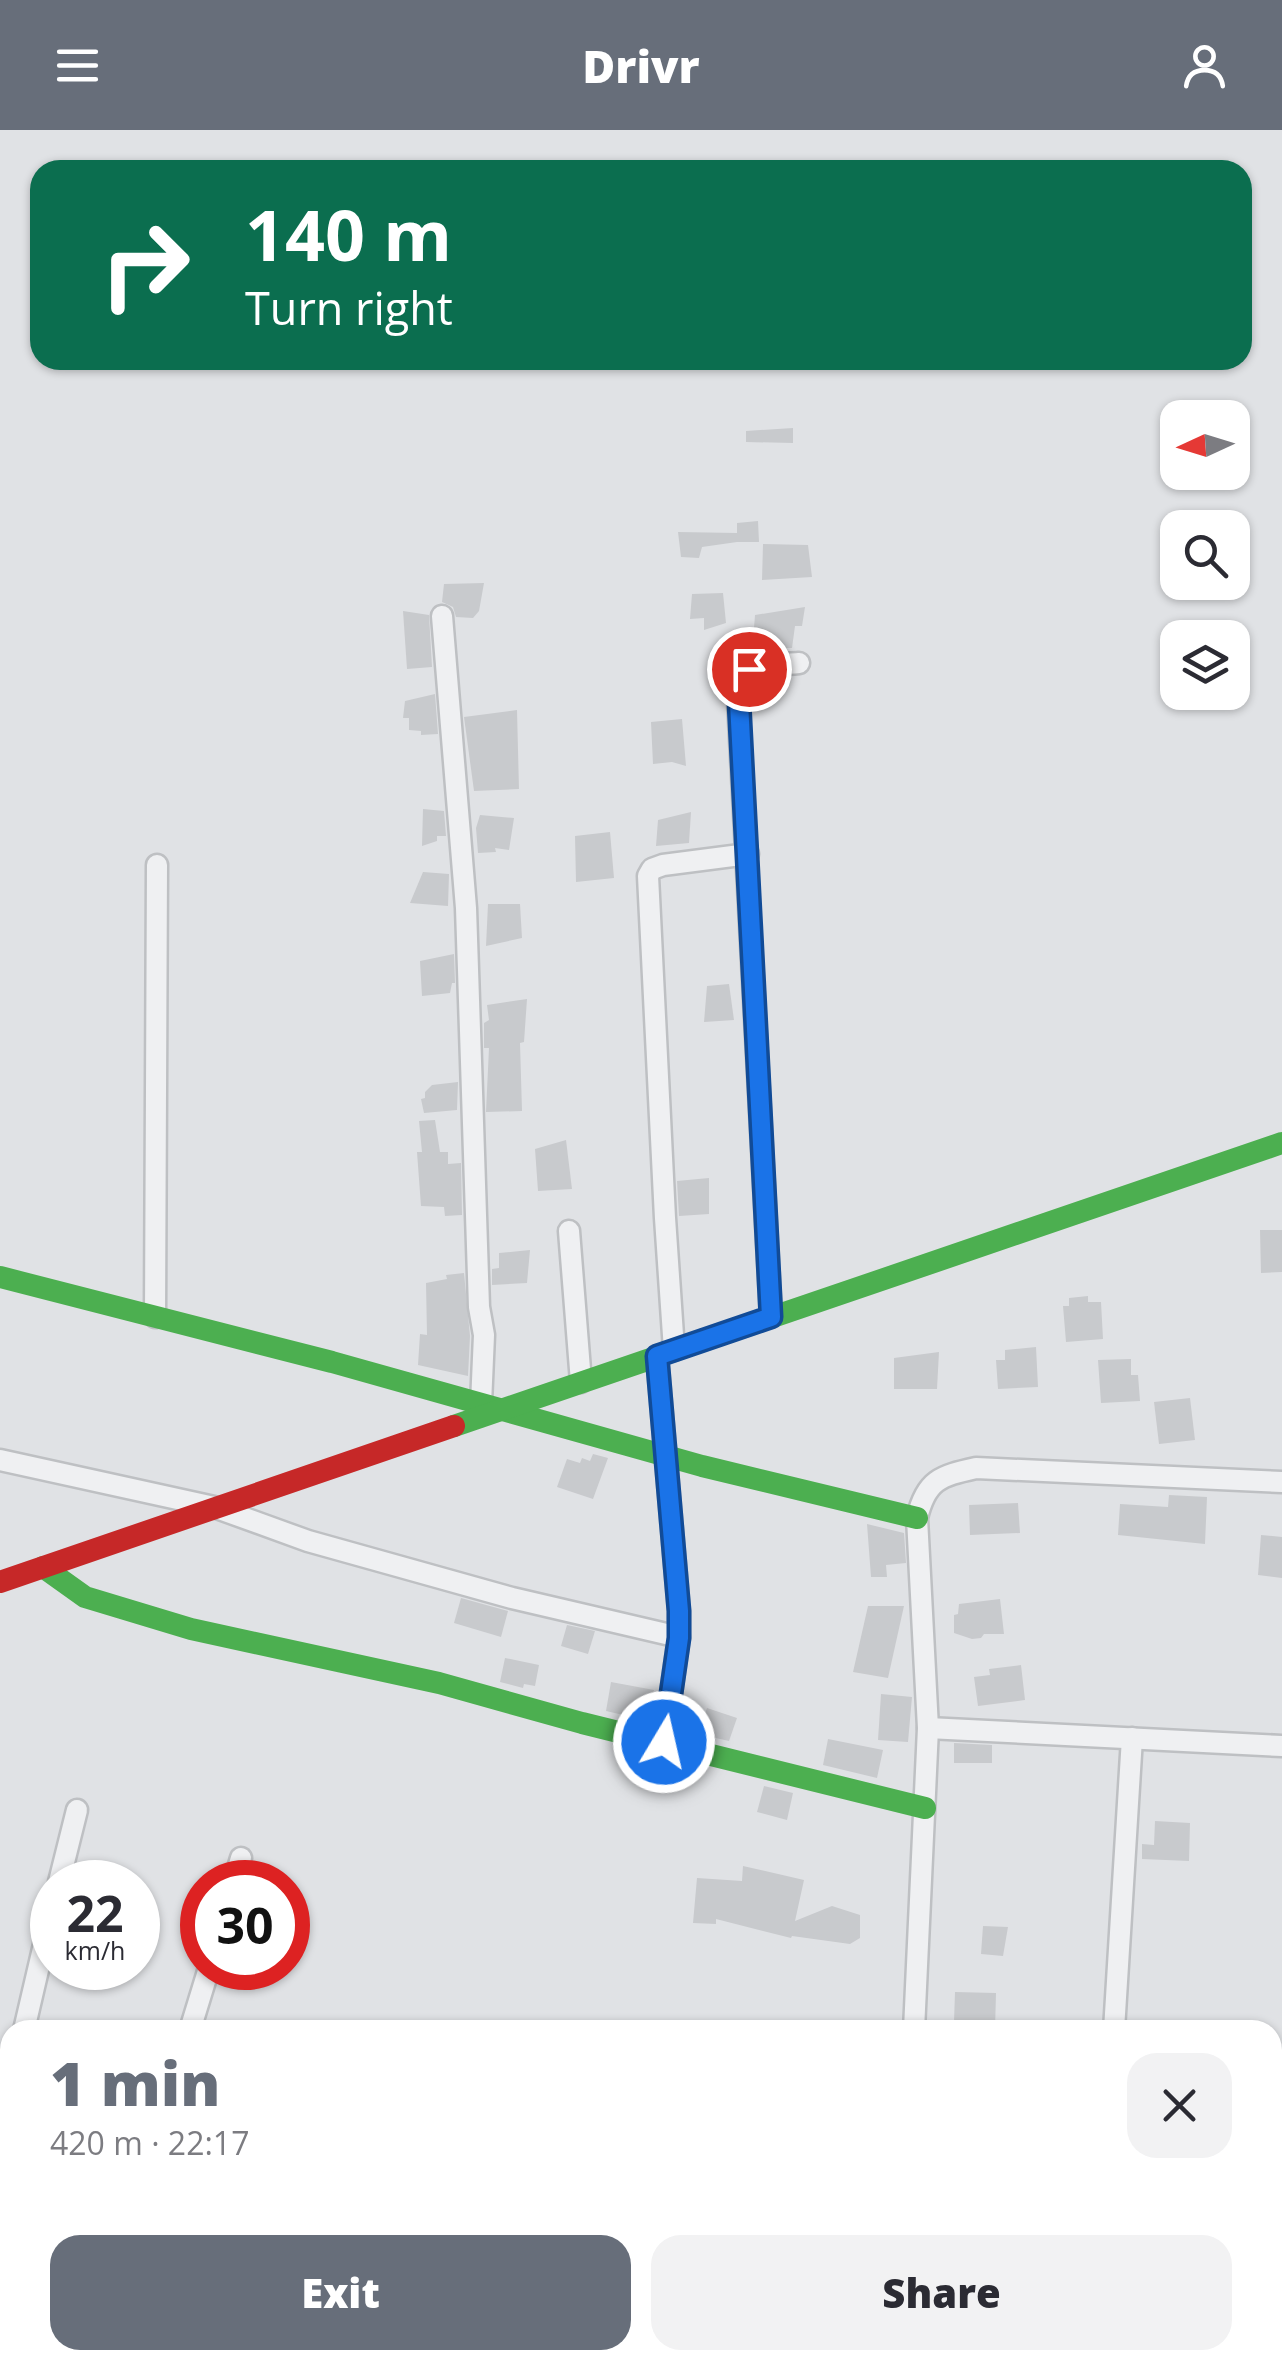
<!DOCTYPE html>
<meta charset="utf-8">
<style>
:root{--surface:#fff;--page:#f2f2f3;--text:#2b2b33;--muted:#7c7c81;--accent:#676e7a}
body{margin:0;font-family:"Open Sans",sans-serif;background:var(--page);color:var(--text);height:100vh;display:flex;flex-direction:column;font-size:38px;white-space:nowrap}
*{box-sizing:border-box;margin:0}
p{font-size:32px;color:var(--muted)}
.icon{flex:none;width:55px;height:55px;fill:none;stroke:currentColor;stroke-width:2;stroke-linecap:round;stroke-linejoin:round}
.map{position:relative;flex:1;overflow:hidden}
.side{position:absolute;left:0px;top:1890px;width:1282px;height:350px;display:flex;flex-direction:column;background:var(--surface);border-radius:30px 30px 0 0;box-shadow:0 2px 8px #0004}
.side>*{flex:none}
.banner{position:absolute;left:30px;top:30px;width:1222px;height:210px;border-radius:30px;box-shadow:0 2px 8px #0004;background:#0b6e4f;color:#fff;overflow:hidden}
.needle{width:65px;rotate:266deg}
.fabs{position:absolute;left:1160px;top:270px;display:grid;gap:20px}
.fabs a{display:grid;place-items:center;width:90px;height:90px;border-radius:20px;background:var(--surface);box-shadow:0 2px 8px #0004;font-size:50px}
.speed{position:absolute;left:30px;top:1730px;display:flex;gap:20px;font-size:50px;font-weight:700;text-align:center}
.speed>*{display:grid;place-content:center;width:130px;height:130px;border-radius:50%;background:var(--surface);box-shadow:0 2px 8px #0004;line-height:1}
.speed small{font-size:25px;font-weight:400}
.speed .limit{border:15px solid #d22;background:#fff;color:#111}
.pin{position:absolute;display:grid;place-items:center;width:85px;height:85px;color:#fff;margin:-42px;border:5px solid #fff;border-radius:50%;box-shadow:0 2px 10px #0007}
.me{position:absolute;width:110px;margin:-55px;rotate:9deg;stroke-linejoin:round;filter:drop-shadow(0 0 8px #0008)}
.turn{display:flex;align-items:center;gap:35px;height:210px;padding:0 50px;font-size:45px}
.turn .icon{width:130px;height:130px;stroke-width:2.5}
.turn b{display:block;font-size:70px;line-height:85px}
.round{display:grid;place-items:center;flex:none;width:105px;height:105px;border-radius:30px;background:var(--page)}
.headline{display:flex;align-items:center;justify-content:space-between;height:170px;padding:0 50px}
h1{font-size:60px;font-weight:800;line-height:75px;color:var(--accent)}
.button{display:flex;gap:20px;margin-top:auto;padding:20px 50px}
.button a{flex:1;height:115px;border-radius:30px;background:var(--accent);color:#fff;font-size:40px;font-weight:800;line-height:115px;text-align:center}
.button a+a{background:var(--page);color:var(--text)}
header{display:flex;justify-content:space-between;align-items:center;height:130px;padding:0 50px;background:var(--accent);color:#fff;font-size:45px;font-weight:800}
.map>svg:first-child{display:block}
.building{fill:#c8cacd}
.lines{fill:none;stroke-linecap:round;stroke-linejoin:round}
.street-casing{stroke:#bec0c3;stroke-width:25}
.street{stroke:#eff0f2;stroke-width:20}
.fast{stroke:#4caf50;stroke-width:22}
.jam{stroke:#c62828;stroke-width:22}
.route-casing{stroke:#114b97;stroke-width:25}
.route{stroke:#1a73e8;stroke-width:18}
</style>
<header><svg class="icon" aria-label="menu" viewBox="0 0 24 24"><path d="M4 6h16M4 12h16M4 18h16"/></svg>Drivr<svg class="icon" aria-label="person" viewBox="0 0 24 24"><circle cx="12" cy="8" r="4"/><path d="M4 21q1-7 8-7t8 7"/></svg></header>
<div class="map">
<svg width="1282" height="2240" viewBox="0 0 1282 2240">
<rect width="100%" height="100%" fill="#e0e2e5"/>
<g class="building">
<polygon points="793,298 793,313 746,312 746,301"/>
<polygon points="758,391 759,412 737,412 702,417 699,428 681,427 678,402 737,403 737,393"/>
<polygon points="763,414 808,415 812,447 762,450"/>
<polygon points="484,453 479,481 473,488 456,487 453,477 442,472 444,454"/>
<polygon points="723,463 726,493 704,500 704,488 690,489 692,464"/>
<polygon points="805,477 802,496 795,496 792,518 766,518 752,524 755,485"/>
<polygon points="403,481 429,485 432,537 407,539"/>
<polygon points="435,564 438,604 421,605 421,601 409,600 409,588 403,588 405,571"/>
<polygon points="517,580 519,659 474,661 464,587"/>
<polygon points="682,589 686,636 672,632 653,634 651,592"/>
<polygon points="423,679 444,681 446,706 437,706 437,711 422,716"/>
<polygon points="691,682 689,713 656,716 658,690"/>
<polygon points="480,685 514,688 509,720 495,718 496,722 478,723 476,698"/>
<polygon points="610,702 614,748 576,752 575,706"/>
<polygon points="423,742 449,744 448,776 410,773"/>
<polygon points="488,774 520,774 522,808 486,816"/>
<polygon points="454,824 455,853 452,853 450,863 422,866 420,831"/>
<polygon points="729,854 734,890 704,892 707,856"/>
<polygon points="527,869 524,912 520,913 522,981 486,982 489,918 484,918 484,893 489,890 487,875"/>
<polygon points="458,952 457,980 424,983 421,969 425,968 425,962 432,955"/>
<polygon points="435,990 440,1022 448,1022 448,1034 461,1033 462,1085 445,1086 444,1077 421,1076 417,1022 422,1022 419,991"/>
<polygon points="566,1010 572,1059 538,1061 535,1019"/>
<polygon points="709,1048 709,1084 679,1086 677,1051"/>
<polygon points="1260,1100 1282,1100 1282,1142 1261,1143"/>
<polygon points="530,1120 527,1153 492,1155 492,1139 499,1138 499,1123"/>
<polygon points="464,1143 470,1206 468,1246 418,1235 420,1204 427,1205 426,1153 447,1149 446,1145"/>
<polygon points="1088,1166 1088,1172 1101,1172 1103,1209 1066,1212 1063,1176 1069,1176 1069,1168"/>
<polygon points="1036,1217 1038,1257 998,1259 996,1230 1005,1230 1005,1220"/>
<polygon points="939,1222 937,1259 894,1259 894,1228"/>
<polygon points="1131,1229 1131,1245 1138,1245 1140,1271 1101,1273 1098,1230"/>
<polygon points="1190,1268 1195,1310 1159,1314 1154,1272"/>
<polygon points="593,1324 608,1328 593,1369 557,1357 567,1329 580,1333 582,1328 590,1331"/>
<polygon points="1169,1365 1207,1367 1205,1414 1118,1405 1120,1374 1168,1377"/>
<polygon points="1018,1373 1020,1403 970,1405 969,1375"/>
<polygon points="867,1394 904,1403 906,1433 886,1435 887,1447 871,1447"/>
<polygon points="1261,1405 1282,1407 1282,1448 1258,1445"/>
<polygon points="461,1468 508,1481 501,1507 454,1493"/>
<polygon points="1000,1469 1004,1504 984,1504 981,1508 972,1509 954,1503 954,1485 958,1484 959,1474"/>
<polygon points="868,1476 904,1476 888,1548 853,1542"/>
<polygon points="567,1495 595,1501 588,1524 561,1516"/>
<polygon points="505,1528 539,1535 535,1556 524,1554 523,1558 500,1552"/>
<polygon points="1021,1535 1025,1570 978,1576 974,1547 990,1545 989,1539"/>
<polygon points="611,1552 654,1560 651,1575 634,1572 632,1587 606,1581"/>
<polygon points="881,1564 912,1567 908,1612 878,1610"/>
<polygon points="707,1578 737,1588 729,1611 698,1604"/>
<polygon points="828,1609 883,1620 877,1648 823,1635"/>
<polygon points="954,1613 992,1615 992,1633 954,1633"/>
<polygon points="764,1656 793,1663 787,1690 757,1682"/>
<polygon points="1155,1691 1190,1693 1189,1731 1142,1729 1142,1714 1154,1715"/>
<polygon points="743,1736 804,1750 795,1791 832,1776 860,1785 860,1808 850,1814 792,1806 791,1808 716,1789 716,1794 693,1793 697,1748 742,1751"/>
<polygon points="983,1796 1008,1797 1003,1826 981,1824"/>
<polygon points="955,1862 996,1863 995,1900 980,1900 980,1893 954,1892"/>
</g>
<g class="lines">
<g class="street-casing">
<g id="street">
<polyline points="442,486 466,778 479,1177 484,1205 481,1274"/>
<polyline points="569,1101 581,1252"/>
<polyline points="155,1187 157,735"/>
<path d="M771,1187L737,553C745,532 779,535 799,533"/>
<polyline points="674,1220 665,1088 648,746 652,739 663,735 748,724"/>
<polyline points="657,1226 679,1481 679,1507 664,1612"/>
<polyline points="0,1330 214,1377 308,1411 512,1468 679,1507"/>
<polyline points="928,1598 1282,1616"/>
<polyline points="59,1752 77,1680"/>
<polyline points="234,1752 241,1728"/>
<polyline points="24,1900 52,1780"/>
<polyline points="190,1900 209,1838"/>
<path d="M914,1900L928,1598L917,1388C926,1350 940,1346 976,1338L1282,1352"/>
<polyline points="1114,1900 1132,1608"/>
<polyline points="0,1933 10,1936"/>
<polyline points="1272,2009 1282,1992"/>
<polyline points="0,2165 10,2167"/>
<polyline points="241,2230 276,2240"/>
<polyline points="1010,2230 1013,2240"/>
<polyline points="43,2240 46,2230"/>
<polyline points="674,2240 677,2230"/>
<polyline points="1065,2240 1111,2230"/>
<polyline points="1147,2240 1150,2230"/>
</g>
</g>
<use href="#street" class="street"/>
<g class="fast">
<polyline points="0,1147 332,1232 702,1336 917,1388"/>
<polyline points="454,1296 1282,1013"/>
<polyline points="43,1437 85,1467 191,1499 439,1553 582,1593 925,1678"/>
</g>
<polyline class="jam" points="0,1452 454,1296"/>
</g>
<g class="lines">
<g class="route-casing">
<polyline id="route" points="664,1612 679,1508 679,1481 657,1226 771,1187 738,553 739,546 749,539"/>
</g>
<use href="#route" class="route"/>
</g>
</svg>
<div class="fabs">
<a><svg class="needle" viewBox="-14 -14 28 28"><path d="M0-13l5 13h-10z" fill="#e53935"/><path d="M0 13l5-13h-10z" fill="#7c7c81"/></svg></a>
<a><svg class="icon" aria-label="search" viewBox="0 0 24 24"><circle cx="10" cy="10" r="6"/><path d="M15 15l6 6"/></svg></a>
<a><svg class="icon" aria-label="layers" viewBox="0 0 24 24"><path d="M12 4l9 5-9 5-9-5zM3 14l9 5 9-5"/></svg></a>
</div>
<div class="speed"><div>22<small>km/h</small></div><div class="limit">30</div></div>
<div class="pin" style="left:749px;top:539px;background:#d93025"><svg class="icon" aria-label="arrive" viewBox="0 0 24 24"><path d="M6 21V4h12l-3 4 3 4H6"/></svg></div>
<svg class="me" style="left:664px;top:1612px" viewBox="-20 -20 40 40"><circle r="17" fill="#1a73e8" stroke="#fff" stroke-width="3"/><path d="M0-11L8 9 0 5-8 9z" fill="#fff"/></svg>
<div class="banner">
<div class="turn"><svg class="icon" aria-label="right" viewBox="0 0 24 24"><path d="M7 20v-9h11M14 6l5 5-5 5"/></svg><div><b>140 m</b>Turn right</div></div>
</div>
<section class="side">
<div class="headline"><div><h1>1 min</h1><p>420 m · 22:17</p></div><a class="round"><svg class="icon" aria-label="close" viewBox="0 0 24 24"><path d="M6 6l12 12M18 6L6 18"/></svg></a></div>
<div class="button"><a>Exit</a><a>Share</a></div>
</section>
</div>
